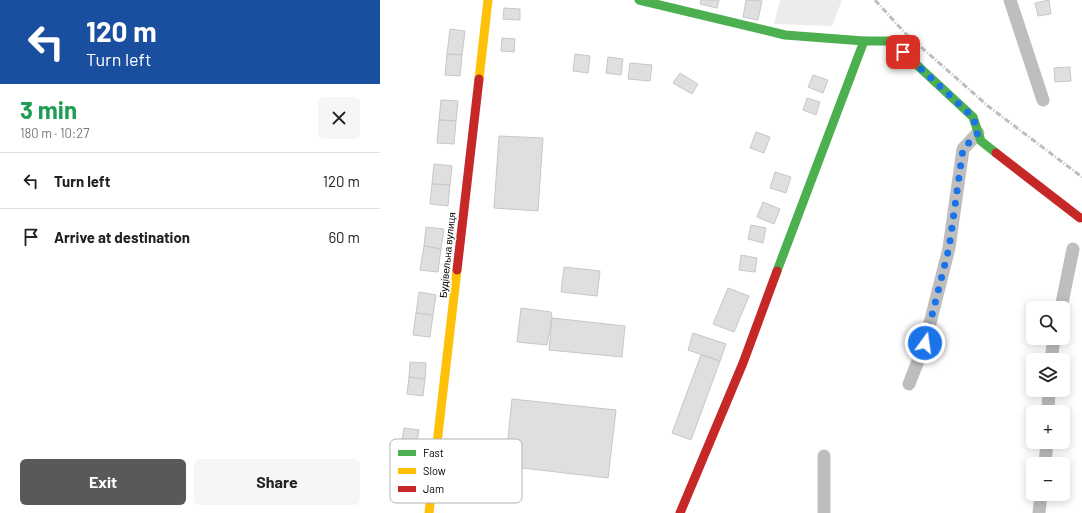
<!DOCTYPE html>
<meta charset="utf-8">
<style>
:root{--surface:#fff;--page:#f6f6f6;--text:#222;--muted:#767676;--line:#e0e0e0;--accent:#595959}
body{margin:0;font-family:Barlow,sans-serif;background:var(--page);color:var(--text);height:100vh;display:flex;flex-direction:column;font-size:15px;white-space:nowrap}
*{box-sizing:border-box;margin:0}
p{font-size:13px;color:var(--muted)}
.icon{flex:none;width:22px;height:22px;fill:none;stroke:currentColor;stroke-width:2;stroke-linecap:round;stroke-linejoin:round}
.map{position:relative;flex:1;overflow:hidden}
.panel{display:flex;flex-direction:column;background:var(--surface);width:380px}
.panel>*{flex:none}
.top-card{background:#1a4fa0;color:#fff;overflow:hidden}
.buttons{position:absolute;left:646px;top:301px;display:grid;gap:8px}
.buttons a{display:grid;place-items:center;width:44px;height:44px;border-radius:6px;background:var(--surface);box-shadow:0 2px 10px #0003;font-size:20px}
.pin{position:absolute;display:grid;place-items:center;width:34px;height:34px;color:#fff;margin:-17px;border-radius:8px;box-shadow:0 2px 6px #0006}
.me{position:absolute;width:44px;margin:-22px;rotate:14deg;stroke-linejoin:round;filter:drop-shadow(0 0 3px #0008)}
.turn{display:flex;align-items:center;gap:14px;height:84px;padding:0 20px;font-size:18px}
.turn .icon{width:52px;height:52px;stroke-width:2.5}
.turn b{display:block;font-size:28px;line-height:34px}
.round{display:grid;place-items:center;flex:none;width:42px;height:42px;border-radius:6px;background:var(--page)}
.summary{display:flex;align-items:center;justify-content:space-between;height:68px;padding:0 20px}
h1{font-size:24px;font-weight:700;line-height:30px;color:#1e9e55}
.action{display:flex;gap:8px;margin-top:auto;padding:8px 20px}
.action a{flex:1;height:46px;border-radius:6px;background:var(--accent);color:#fff;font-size:16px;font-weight:700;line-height:46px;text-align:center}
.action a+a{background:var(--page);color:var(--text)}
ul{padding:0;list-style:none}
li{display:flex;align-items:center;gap:12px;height:56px;padding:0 20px;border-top:1px solid var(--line)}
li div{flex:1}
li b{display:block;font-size:15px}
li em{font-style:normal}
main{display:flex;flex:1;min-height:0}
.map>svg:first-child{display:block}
.green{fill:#ececec}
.building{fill:#dfdfdf;stroke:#c7c7c7}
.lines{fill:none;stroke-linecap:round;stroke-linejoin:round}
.street{stroke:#bebebe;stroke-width:13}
.fast{stroke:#4caf50;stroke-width:9}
.slow{stroke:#ffc107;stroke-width:9}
.jam{stroke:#c62828;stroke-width:9}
.rail{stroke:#bebebe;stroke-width:3;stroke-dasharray:6 2 1 2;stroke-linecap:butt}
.route{stroke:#1a73e8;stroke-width:7;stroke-dasharray:0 12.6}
.labels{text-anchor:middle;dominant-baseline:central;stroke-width:3.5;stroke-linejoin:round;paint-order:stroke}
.street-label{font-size:10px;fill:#000;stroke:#fff}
.key{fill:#fff;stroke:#b2b2b2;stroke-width:1}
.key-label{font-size:11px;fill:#000}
</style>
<main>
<section class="panel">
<div class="top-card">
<div class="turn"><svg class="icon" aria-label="left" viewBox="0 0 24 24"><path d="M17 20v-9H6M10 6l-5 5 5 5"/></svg><div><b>120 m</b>Turn left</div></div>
</div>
<div class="summary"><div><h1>3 min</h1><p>180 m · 10:27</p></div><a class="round"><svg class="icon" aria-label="close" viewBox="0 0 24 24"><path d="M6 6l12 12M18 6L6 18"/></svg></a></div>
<ul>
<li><svg class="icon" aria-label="left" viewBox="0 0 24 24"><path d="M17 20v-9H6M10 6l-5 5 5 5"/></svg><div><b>Turn left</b></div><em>120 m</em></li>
<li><svg class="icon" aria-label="arrive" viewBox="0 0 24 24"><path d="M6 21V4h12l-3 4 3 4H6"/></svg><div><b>Arrive at destination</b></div><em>60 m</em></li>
</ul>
<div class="action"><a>Exit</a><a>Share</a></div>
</section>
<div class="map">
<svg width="702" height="513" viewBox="0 0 702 513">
<rect width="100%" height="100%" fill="#fff"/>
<polygon class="green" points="400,0 462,0 452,26 394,24"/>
<g class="building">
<polygon points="321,0 339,0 337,8 320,4"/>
<polygon points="366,0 382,1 378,20 363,17"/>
<polygon points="669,0 671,14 658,16 655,3"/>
<polygon points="124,8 140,9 140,20 123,19"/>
<polygon points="70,29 85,31 82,55 67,54"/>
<polygon points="122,38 135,39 134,52 121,51"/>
<polygon points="67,54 82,55 80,76 65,75"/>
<polygon points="195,54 210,56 208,73 193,71"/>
<polygon points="228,57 243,59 241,75 226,73"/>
<polygon points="250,63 272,65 270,81 248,79"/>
<polygon points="690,67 691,81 675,82 674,68"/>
<polygon points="300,73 318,84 312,94 293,83"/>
<polygon points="433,75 448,80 443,93 428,87"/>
<polygon points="427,98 440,102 436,115 423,110"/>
<polygon points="61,100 78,101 76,121 59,120"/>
<polygon points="59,120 76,121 74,144 57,143"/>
<polygon points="376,132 390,137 384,153 370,148"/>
<polygon points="119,136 163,138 158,211 114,208"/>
<polygon points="54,164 72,166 70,185 52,184"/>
<polygon points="395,172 411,177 406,193 390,188"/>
<polygon points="52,184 70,185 68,206 50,204"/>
<polygon points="383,202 400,209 394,224 377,217"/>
<polygon points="371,225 386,228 383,243 368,239"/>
<polygon points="46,227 64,229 61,249 44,246"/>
<polygon points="44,246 61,249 58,272 40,270"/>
<polygon points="361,255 377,258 375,272 359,270"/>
<polygon points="184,267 220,271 217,296 181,292"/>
<polygon points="348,288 369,296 354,332 333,324"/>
<polygon points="39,292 56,295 53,315 36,313"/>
<polygon points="141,308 171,312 172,318 167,345 137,342"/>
<polygon points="36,313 53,315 50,337 33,335"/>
<polygon points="172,318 245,326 242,357 169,350"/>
<polygon points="313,333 346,344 340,361 308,350"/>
<polygon points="321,355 340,361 311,440 292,433"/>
<polygon points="30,362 46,363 45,379 29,377"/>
<polygon points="29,377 45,379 43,396 27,394"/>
<polygon points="132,399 236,410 228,478 125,466"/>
<polygon points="24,428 39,430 36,448 21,446"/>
</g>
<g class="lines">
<g class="street">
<polyline points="630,0 663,100"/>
<polyline points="681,308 693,249"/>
<polyline points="671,360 674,338"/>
<polyline points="529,384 545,343 569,248 583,149 598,133"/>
<polyline points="668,412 669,390"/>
<polyline points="665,464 667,442"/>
<polyline points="444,513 444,456"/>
<polyline points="659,513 661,494"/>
</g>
<g class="fast">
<polyline points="259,0 405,35 484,41 511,41 593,117 601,141 616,153"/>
<polyline points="397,271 484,41"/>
</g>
<g class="slow">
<polyline points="99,79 108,0"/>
<polyline points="49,513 77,270"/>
</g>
<g class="jam">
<polyline points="616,153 700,218"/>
<polyline points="77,270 99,79"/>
<polyline points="300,513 363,363 397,271"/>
</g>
<polyline class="rail" points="495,0 524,32 608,106 702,177"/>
</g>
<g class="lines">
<polyline class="route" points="523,52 593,117 598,133 583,149 569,248 545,343"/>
</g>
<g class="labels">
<g class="street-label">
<text transform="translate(67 255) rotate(-84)">Будівельна вулиця</text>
</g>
</g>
<rect x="10" y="439" width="132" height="64" rx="6" class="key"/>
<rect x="18" y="450" width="18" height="6" fill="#4caf50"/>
<rect x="18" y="468" width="18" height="6" fill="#ffc107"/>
<rect x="18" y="486" width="18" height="6" fill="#c62828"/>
<g class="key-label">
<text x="43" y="457">Fast</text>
<text x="43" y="475">Slow</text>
<text x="43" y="493">Jam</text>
</g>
</svg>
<div class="buttons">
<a><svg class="icon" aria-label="search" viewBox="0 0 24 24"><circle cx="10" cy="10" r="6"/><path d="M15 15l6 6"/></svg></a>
<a><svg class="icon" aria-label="layers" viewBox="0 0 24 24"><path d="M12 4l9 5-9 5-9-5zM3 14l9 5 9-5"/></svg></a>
<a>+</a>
<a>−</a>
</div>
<div class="pin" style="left:523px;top:52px;background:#d93025"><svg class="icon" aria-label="arrive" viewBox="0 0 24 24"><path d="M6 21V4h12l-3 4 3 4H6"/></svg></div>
<svg class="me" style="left:545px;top:343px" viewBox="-20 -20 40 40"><circle r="17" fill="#1a73e8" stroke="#fff" stroke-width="3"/><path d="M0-11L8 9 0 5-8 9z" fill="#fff"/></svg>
</div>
</main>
